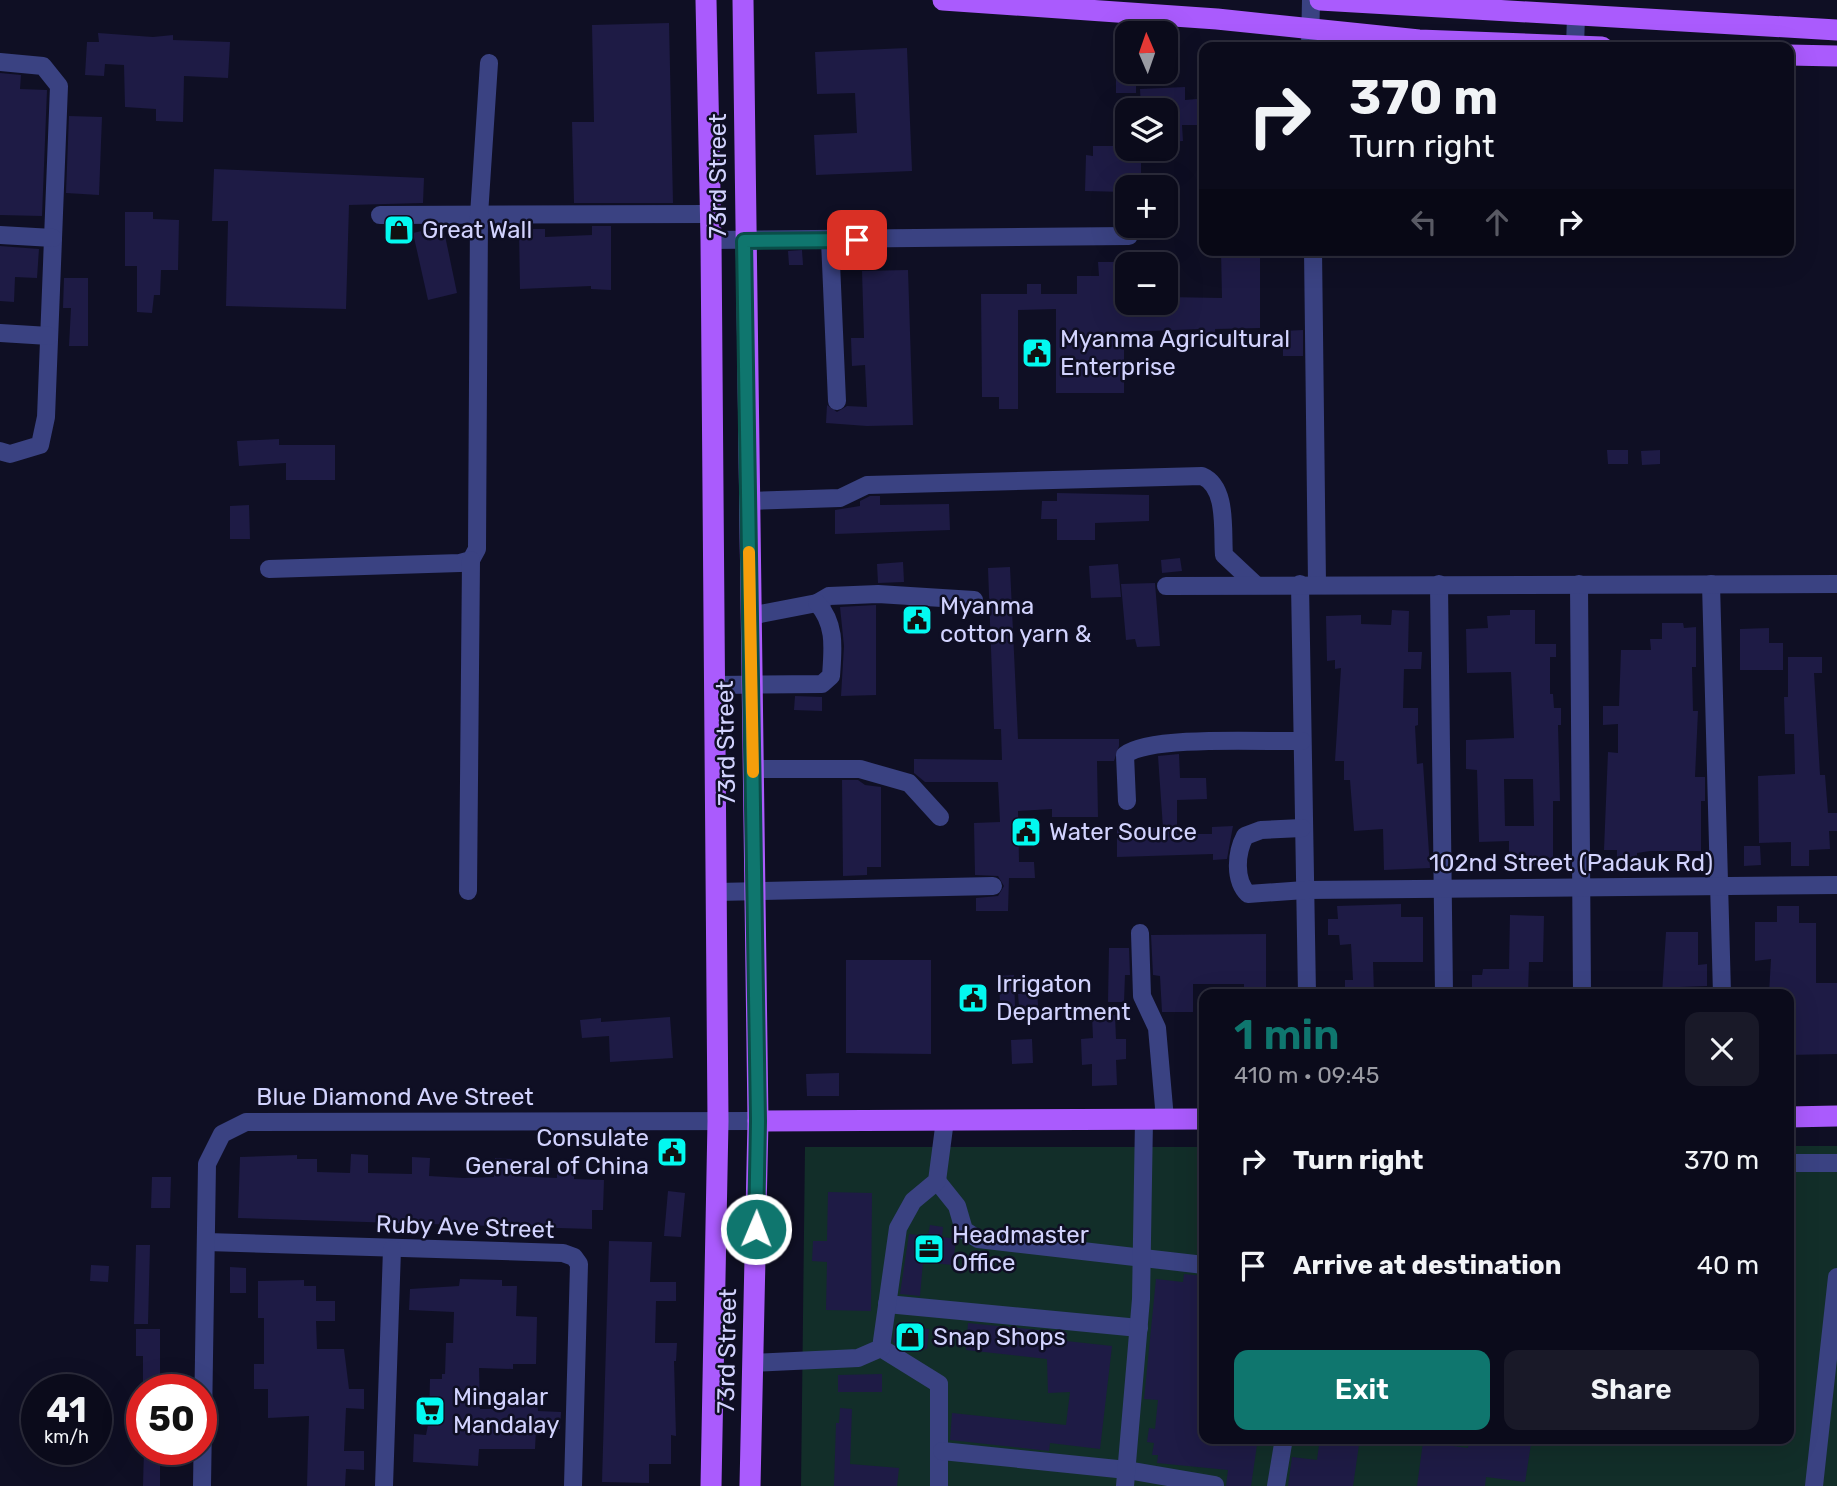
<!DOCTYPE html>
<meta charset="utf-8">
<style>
:root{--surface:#0b0b1b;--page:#191928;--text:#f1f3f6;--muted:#9a9ba3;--line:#2b2b3a;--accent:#0f766e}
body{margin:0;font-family:Rubik,sans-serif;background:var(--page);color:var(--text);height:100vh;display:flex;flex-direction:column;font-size:26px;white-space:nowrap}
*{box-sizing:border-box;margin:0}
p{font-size:23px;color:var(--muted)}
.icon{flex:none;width:38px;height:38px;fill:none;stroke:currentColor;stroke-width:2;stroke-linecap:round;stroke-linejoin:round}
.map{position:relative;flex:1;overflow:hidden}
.drawer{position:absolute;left:1199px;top:989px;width:595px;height:455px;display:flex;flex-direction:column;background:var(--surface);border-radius:14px;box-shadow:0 7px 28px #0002,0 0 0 2px var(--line)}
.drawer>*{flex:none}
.hud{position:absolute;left:1199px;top:42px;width:595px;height:214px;border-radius:14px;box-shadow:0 7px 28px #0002,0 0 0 2px var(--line);background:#0b0b1b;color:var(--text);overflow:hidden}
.needle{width:46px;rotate:358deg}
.buttons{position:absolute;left:1115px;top:21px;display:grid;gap:14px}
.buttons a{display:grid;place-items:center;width:63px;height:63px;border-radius:14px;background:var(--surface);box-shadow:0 7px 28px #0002,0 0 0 2px var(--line);font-size:35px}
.speed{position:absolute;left:21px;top:1374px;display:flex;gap:14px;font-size:35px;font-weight:700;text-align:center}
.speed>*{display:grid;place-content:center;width:91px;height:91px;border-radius:50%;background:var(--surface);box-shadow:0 7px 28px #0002,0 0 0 2px var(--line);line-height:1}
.speed small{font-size:18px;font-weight:400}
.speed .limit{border:10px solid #d22;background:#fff;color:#111}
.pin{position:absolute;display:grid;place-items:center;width:60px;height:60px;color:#fff;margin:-30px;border-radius:14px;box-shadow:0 4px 10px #0006}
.me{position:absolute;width:77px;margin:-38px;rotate:1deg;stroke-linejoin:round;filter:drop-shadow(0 0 5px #0008)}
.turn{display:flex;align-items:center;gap:24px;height:147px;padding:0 35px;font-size:32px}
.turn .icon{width:91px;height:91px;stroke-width:2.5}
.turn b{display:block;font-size:49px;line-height:60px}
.lanes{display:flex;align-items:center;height:66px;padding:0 35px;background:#0003;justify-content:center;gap:35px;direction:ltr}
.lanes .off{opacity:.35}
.round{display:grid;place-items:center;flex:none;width:74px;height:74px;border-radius:14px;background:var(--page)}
.head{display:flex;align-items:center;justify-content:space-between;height:119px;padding:0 35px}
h1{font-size:42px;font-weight:600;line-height:52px;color:var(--accent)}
.button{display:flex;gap:14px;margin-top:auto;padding:14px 35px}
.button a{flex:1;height:80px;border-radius:14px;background:var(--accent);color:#fff;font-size:28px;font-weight:600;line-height:80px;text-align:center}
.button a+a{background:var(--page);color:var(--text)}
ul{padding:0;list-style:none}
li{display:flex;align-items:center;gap:21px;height:105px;padding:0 35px}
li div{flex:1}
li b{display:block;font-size:26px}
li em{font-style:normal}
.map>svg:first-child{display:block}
.green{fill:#122e29}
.building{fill:#1e1b45;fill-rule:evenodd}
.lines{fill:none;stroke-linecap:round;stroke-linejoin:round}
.minor{stroke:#3a4282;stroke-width:18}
.major{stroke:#aa5bfd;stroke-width:21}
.route-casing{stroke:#0a4d48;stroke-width:18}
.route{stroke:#0f766e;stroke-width:12}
.slow{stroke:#f59e0b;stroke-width:12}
.labels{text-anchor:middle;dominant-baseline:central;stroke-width:5;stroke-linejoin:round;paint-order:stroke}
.street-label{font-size:24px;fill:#d2d3fe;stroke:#0f0f24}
.poi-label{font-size:24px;fill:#d2d3fe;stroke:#0f0f24;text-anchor:start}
</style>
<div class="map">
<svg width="1837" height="1486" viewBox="0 0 1837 1486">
<rect width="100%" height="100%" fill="#0f0f24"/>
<polygon class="green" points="1789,1146 1837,1146 1837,1486 801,1486 805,1147 1204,1147 1204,1438 1788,1438"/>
<g class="building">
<polygon points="669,23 673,203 574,203 572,122 594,122 592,25"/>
<polygon points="98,33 153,37 173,35 173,40 230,42 228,78 184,76 183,122 156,121 156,109 125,107 124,65 105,64 104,76 85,75 87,42 99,42"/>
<polygon points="907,48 912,171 816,175 814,135 857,133 855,93 817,94 815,52"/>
<polygon points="0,73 21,75 20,89 47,90 42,216 0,215"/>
<rect x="1116" y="75" width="20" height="18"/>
<polygon points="1185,87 1185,100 1197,99 1197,125 1182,125 1183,141 1166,142 1166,110 1141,110 1140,89"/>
<polygon points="69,116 102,117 99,195 66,193"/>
<polygon points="1093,146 1125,146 1124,161 1141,161 1141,177 1126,177 1126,192 1085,191 1086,155 1093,156"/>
<polygon points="214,169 424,178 423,203 349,205 346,309 226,306 228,221 212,221"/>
<polygon points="125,212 153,212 153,219 179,220 178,270 161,270 160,295 154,295 152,313 137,312 137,266 125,266"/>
<polygon points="443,226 457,293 428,300 413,233"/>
<polygon points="592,226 611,226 611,290 591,289 591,286 520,289 519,229 545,229 545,237 592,235"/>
<polygon points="0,246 39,249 37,278 15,277 14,302 0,301"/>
<polygon points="802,250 803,265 789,265 788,251"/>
<polygon points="1221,250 1260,250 1260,328 1215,329 1215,337 1200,338 1200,329 1124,332 1124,393 1056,393 1056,309 1018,310 1018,409 999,409 999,397 982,397 981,294 1027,294 1027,284 1041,284 1041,294 1077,294 1077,276 1099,276 1098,262 1120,262 1121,303 1166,303 1166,297 1222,298"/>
<polygon points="908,270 913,425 867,426 826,423 827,405 837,412 847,406 867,407 865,365 852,366 851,338 864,338 862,271"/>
<polygon points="64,278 88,278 88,346 69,346 71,308 63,308"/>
<polygon points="1303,330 1303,356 1283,356 1283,331"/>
<polygon points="279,439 279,445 335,445 335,480 286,480 286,463 239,466 237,441"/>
<polygon points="1607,450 1628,450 1628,464 1608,464"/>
<polygon points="1660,450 1660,464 1642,465 1641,451"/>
<polygon points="1057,493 1149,495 1149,521 1095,523 1095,540 1057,540 1057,519 1041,519 1042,501 1057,501"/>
<polygon points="870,496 880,496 880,505 949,504 950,530 835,534 835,510 860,506 860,501"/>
<polygon points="249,505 250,539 230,539 230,506"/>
<polygon points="1180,558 1182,571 1162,573 1161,560"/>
<polygon points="903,562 904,582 878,583 877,564"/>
<polygon points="1118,564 1121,597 1091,598 1089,566"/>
<polygon points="1010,567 1018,739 1119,739 1119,746 1114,761 1097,761 1098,817 1052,817 1052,809 1018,811 1019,862 1034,862 1035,878 1009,878 1008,911 976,911 976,898 998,896 1004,886 998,876 975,875 974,823 1000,822 998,782 925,782 914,773 914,759 1002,760 1001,729 994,729 988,568"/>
<polygon points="1155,583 1160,646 1137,647 1135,639 1126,640 1121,584"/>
<polygon points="876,605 876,695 841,696 844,646 840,607"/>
<polygon points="1392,610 1409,611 1408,652 1422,652 1421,669 1404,669 1403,708 1418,708 1418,725 1415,726 1417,764 1423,763 1430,868 1384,870 1383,829 1354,831 1350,780 1344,780 1344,761 1335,761 1341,668 1335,669 1335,660 1327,661 1326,616 1361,615 1361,624 1391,625"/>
<path d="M1510,610H1535V644H1556V657H1550V694H1553L1554,708H1561V725H1558L1560,801H1553V866H1509V841L1479,842L1477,770L1466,769V740L1514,738L1511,672L1467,673L1466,629L1488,628L1487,616L1510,615ZM1504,779H1533L1534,826H1505Z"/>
<polygon points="1662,623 1683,623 1684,628 1696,627 1696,667 1692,667 1693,711 1698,711 1695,777 1705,777 1705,801 1701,801 1701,851 1650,851 1637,853 1637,858 1617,857 1617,850 1604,850 1608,752 1618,753 1618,724 1603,725 1603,706 1619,706 1621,650 1651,650 1650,639 1662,639"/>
<polygon points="1769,628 1769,643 1783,643 1783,670 1740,670 1740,629"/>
<polygon points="1788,657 1822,657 1822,673 1814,673 1820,775 1825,775 1828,813 1837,813 1837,831 1829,831 1830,849 1809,850 1809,866 1791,866 1791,842 1759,843 1758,776 1795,774 1794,734 1785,734 1784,697 1788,697"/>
<polygon points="795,696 822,697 822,711 794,710"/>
<polygon points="1179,754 1180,778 1206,778 1207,799 1177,800 1177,834 1212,834 1212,827 1233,826 1227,859 1213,860 1213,854 1117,857 1117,828 1163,828 1158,756"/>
<polygon points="842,780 858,780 865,785 881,787 881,867 867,867 867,875 843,876"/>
<polygon points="1744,846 1760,846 1761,865 1744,866"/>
<polygon points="1401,904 1401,917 1423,917 1423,962 1373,962 1374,994 1345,994 1345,980 1353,980 1351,944 1340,945 1339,935 1328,935 1328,919 1338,919 1337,906"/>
<polygon points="1777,906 1799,906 1799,923 1816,923 1816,983 1837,983 1837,1054 1788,1055 1788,994 1769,994 1771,959 1755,961 1755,922 1777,922"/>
<polygon points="1510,915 1544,916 1543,962 1529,962 1528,994 1472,994 1472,975 1482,975 1483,969 1509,969"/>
<polygon points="1666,932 1698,932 1698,965 1707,964 1707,986 1680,987 1680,994 1662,994"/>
<polygon points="1266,934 1266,994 1244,994 1244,984 1193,984 1193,1012 1162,1012 1160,976 1153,975 1151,935"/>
<polygon points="1109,948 1129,948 1130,975 1125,975 1124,1002 1108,1002"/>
<polygon points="846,960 931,960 931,1054 846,1053"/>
<polygon points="1014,975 1015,1007 1000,1007 999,976"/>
<polygon points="1037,992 1039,1017 1020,1019 1018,994"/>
<polygon points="1115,1015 1116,1039 1126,1039 1126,1059 1116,1060 1117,1085 1092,1086 1092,1064 1082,1065 1081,1039 1093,1038 1092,1016"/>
<polygon points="670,1017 673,1058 610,1062 609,1036 582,1038 580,1020 601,1018 601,1022"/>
<polygon points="1032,1039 1033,1063 1012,1064 1011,1040"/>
<polygon points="839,1073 839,1096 807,1096 806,1074"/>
<polygon points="351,1154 368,1155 368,1173 412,1174 412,1157 430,1158 429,1176 464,1178 494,1177 495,1158 512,1159 512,1176 557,1178 557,1160 575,1160 574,1179 604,1180 603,1210 592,1210 592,1229 238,1218 240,1157 297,1155 297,1159 317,1159 317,1172 350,1173"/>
<polygon points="152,1177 171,1177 170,1208 151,1208"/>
<polygon points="668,1191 685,1193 681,1237 664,1236"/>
<polygon points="828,1192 872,1193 871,1311 826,1310 827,1262 812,1261 813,1241 827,1241"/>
<polygon points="930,1225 943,1227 942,1237 956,1239 953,1265 923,1262 920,1296 900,1294 909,1234 928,1236"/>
<polygon points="609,1241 652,1242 650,1282 676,1282 676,1301 656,1301 655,1343 677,1343 676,1361 674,1361 676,1436 671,1435 671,1464 649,1464 649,1483 602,1482"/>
<polygon points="136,1245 150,1245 148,1324 134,1324"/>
<polygon points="91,1265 109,1266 108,1282 90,1281"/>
<polygon points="230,1267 246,1268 246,1293 230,1293"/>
<polygon points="1184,1274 1204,1276 1204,1438 1258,1438 1251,1486 1226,1486 1228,1470 1157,1463 1158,1455 1152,1455 1154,1443 1147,1442 1149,1428 1155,1429 1158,1400 1144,1399 1156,1279 1183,1282"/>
<polygon points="460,1279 502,1280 502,1286 517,1286 516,1316 537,1317 536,1364 513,1364 513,1369 479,1368 480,1409 506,1409 506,1395 537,1396 538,1411 561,1412 560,1429 536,1430 535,1449 479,1449 478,1466 413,1462 414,1434 426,1435 429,1420 430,1379 442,1379 442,1374 445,1374 446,1343 453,1343 454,1312 409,1310 410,1289 459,1286"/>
<polygon points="304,1280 304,1286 316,1286 316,1301 335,1301 335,1321 316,1321 317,1349 344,1349 349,1389 364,1389 364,1409 346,1408 344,1451 364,1451 364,1470 346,1469 345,1486 307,1486 309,1416 268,1418 268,1389 254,1389 254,1364 264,1364 264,1318 258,1318 258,1281"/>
<polygon points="968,1323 1067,1333 1066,1341 1112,1346 1100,1449 1050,1443 1049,1451 950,1440 952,1413 1066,1425 1070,1392 1048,1393 1047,1359 966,1350"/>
<polygon points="896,1325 929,1329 927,1349 900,1346 893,1342"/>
<polygon points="136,1329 160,1329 160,1390 143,1390 143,1356 136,1356"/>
<polygon points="882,1374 882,1392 838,1392 838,1375"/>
<polygon points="840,1408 852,1409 850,1464 899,1468 897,1486 834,1486 836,1423 839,1423"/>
<polygon points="1320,1438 1360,1438 1353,1486 1288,1486 1292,1457 1317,1460"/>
<polygon points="1470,1438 1532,1438 1525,1482 1486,1477 1485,1486 1417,1486 1423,1442 1468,1448"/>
<polygon points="144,1449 160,1449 160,1486 143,1486"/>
</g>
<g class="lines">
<g class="minor">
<polyline points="1575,46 1576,17"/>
<polyline points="1310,47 1311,0"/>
<polyline points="0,62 43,66 59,86 46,417 40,445 10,454 0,451"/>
<polyline points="380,215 710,214"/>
<polyline points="0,235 53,238"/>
<polyline points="711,240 1129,236"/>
<polyline points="830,240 837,401"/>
<polyline points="1313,250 1317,584"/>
<polyline points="0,333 49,336"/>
<path d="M749,501L840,498L867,485L1202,476C1228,487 1222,531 1224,555L1256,585"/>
<polyline points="269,569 460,563 471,560 477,549 479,215 489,63"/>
<polyline points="1300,584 1307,994"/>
<polyline points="1439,584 1444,994"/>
<polyline points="1579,584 1582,994"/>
<polyline points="1711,584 1722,994"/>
<polyline points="1166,586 1837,584"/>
<polyline points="750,616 817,603 829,596 878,594 974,600"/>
<path d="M715,685L822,684L831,676C833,648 836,624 817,603"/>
<polyline points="753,769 860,769 909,783 940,817"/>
<path d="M1127,801L1125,755C1150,735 1266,742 1302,741"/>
<path d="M1302,828L1261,830L1245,836C1236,853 1234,880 1248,894L1305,890L1837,885"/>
<polyline points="468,891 471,560"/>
<polyline points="716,892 993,886"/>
<polyline points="1140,933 1142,996 1157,1028 1165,1119"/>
<polyline points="1788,1163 1837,1163"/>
<polyline points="937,1181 957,1206 964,1230 978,1239 1204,1265"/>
<polyline points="207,1242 563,1253 574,1257 579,1264 573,1486"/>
<polyline points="887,1304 1139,1328"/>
<polyline points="881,1348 939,1384 939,1486"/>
<polyline points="753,1363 858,1358 881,1348 898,1228 913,1201 937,1181 945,1120"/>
<polyline points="942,1451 1127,1470 1215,1485"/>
<polyline points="202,1486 207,1164 222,1134 246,1122 758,1121"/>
<polyline points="384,1486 392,1249"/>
<polyline points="1125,1486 1141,1299 1144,1120"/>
<polyline points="1276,1486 1284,1438"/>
<polyline points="1814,1486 1837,1277"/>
</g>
<g class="major">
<polyline points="706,0 711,240 718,1121 711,1486"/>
<polyline points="743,0 758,1121 750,1486"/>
<polyline points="943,0 1217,19 1419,40 1602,47"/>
<polyline points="1320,0 1837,30"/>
<polyline points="1788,55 1837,56"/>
<polyline points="1788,1117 1837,1116"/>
<polyline points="758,1121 1204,1119"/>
</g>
</g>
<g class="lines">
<g class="route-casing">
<polyline id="route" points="756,1229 758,1121 744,241 857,240"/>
</g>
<use href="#route" class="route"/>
<polyline class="slow" points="749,552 753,772"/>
</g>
<defs>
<g id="shop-square" transform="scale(1.575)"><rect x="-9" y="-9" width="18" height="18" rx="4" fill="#03f9f0" stroke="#0f0f24"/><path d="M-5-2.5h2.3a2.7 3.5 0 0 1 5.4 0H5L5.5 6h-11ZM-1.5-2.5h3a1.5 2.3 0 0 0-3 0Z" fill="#111"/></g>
<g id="civic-square" transform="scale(1.575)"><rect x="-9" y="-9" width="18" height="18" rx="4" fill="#03f9f0" stroke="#0f0f24"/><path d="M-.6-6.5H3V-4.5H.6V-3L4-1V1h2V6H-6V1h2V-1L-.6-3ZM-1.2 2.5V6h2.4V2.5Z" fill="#111"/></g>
<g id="office-square" transform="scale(1.575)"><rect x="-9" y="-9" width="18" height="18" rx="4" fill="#03f9f0" stroke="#0f0f24"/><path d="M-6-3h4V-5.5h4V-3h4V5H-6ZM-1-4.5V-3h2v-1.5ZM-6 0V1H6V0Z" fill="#111"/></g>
<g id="supermarket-square" transform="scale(1.575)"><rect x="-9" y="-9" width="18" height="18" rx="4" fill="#03f9f0" stroke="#0f0f24"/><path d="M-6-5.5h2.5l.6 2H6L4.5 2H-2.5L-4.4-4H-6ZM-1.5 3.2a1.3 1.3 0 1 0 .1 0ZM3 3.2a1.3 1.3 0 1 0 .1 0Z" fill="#111"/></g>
</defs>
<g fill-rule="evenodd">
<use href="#shop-square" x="399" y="230"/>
<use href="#civic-square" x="1037" y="353"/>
<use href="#civic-square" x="917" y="620"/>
<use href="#civic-square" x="1026" y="832"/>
<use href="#civic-square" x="973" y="998"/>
<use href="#civic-square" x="672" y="1152"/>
<use href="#office-square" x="929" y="1249"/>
<use href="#shop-square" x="910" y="1337"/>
<use href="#supermarket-square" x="430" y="1411"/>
</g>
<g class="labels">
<g class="street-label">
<text transform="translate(718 176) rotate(-90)">73rd Street</text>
<text transform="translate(726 743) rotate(-91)">73rd Street</text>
<text x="1571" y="863">102nd Street (Padauk Rd)</text>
<text x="395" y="1097">Blue Diamond Ave Street</text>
<text transform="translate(465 1227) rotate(2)">Ruby Ave Street</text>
<text transform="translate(727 1351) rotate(-89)">73rd Street</text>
</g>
<g class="poi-label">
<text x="422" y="230">Great Wall</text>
<text x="1060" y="339">Myanma Agricultural<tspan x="1060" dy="28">Enterprise</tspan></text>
<text x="940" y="606">Myanma<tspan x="940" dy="28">cotton yarn &amp;</tspan></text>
<text x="1049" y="832">Water Source</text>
<text x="996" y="984">Irrigaton<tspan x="996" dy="28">Department</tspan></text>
<text x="649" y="1138" text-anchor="end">Consulate<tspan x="649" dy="28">General of China</tspan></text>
<text x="952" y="1235">Headmaster<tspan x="952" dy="28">Office</tspan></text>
<text x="933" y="1337">Snap Shops</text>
<text x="453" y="1397">Mingalar<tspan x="453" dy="28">Mandalay</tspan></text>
</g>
</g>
</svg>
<div class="buttons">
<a><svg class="needle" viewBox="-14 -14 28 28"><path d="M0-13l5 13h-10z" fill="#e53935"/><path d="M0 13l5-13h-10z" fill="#9a9ba3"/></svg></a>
<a><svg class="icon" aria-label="layers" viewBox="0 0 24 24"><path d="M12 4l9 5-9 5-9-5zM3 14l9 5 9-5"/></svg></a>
<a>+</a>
<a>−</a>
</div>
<div class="speed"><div>41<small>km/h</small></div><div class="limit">50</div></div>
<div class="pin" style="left:857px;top:240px;background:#d93025"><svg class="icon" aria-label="arrive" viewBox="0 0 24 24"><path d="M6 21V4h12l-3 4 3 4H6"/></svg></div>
<svg class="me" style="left:756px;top:1229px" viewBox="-20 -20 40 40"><circle r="17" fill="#0f766e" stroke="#fff" stroke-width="3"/><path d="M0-11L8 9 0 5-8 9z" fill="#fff"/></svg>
<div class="hud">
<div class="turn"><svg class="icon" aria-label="right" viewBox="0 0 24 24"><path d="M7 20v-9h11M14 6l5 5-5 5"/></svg><div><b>370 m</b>Turn right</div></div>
<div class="lanes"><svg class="icon off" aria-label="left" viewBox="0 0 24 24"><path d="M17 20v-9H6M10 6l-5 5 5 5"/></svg><svg class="icon off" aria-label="ahead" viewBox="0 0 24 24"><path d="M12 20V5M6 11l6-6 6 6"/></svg><svg class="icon" aria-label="right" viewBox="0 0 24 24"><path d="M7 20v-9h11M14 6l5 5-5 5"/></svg></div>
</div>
<section class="drawer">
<div class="head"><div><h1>1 min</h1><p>410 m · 09:45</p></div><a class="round"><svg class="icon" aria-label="close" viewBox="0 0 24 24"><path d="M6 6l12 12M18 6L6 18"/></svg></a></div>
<ul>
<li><svg class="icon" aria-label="right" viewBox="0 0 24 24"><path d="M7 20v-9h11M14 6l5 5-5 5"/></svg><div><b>Turn right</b></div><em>370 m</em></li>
<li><svg class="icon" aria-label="arrive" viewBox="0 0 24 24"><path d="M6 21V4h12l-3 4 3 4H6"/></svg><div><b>Arrive at destination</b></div><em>40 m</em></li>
</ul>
<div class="button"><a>Exit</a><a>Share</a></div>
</section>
</div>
